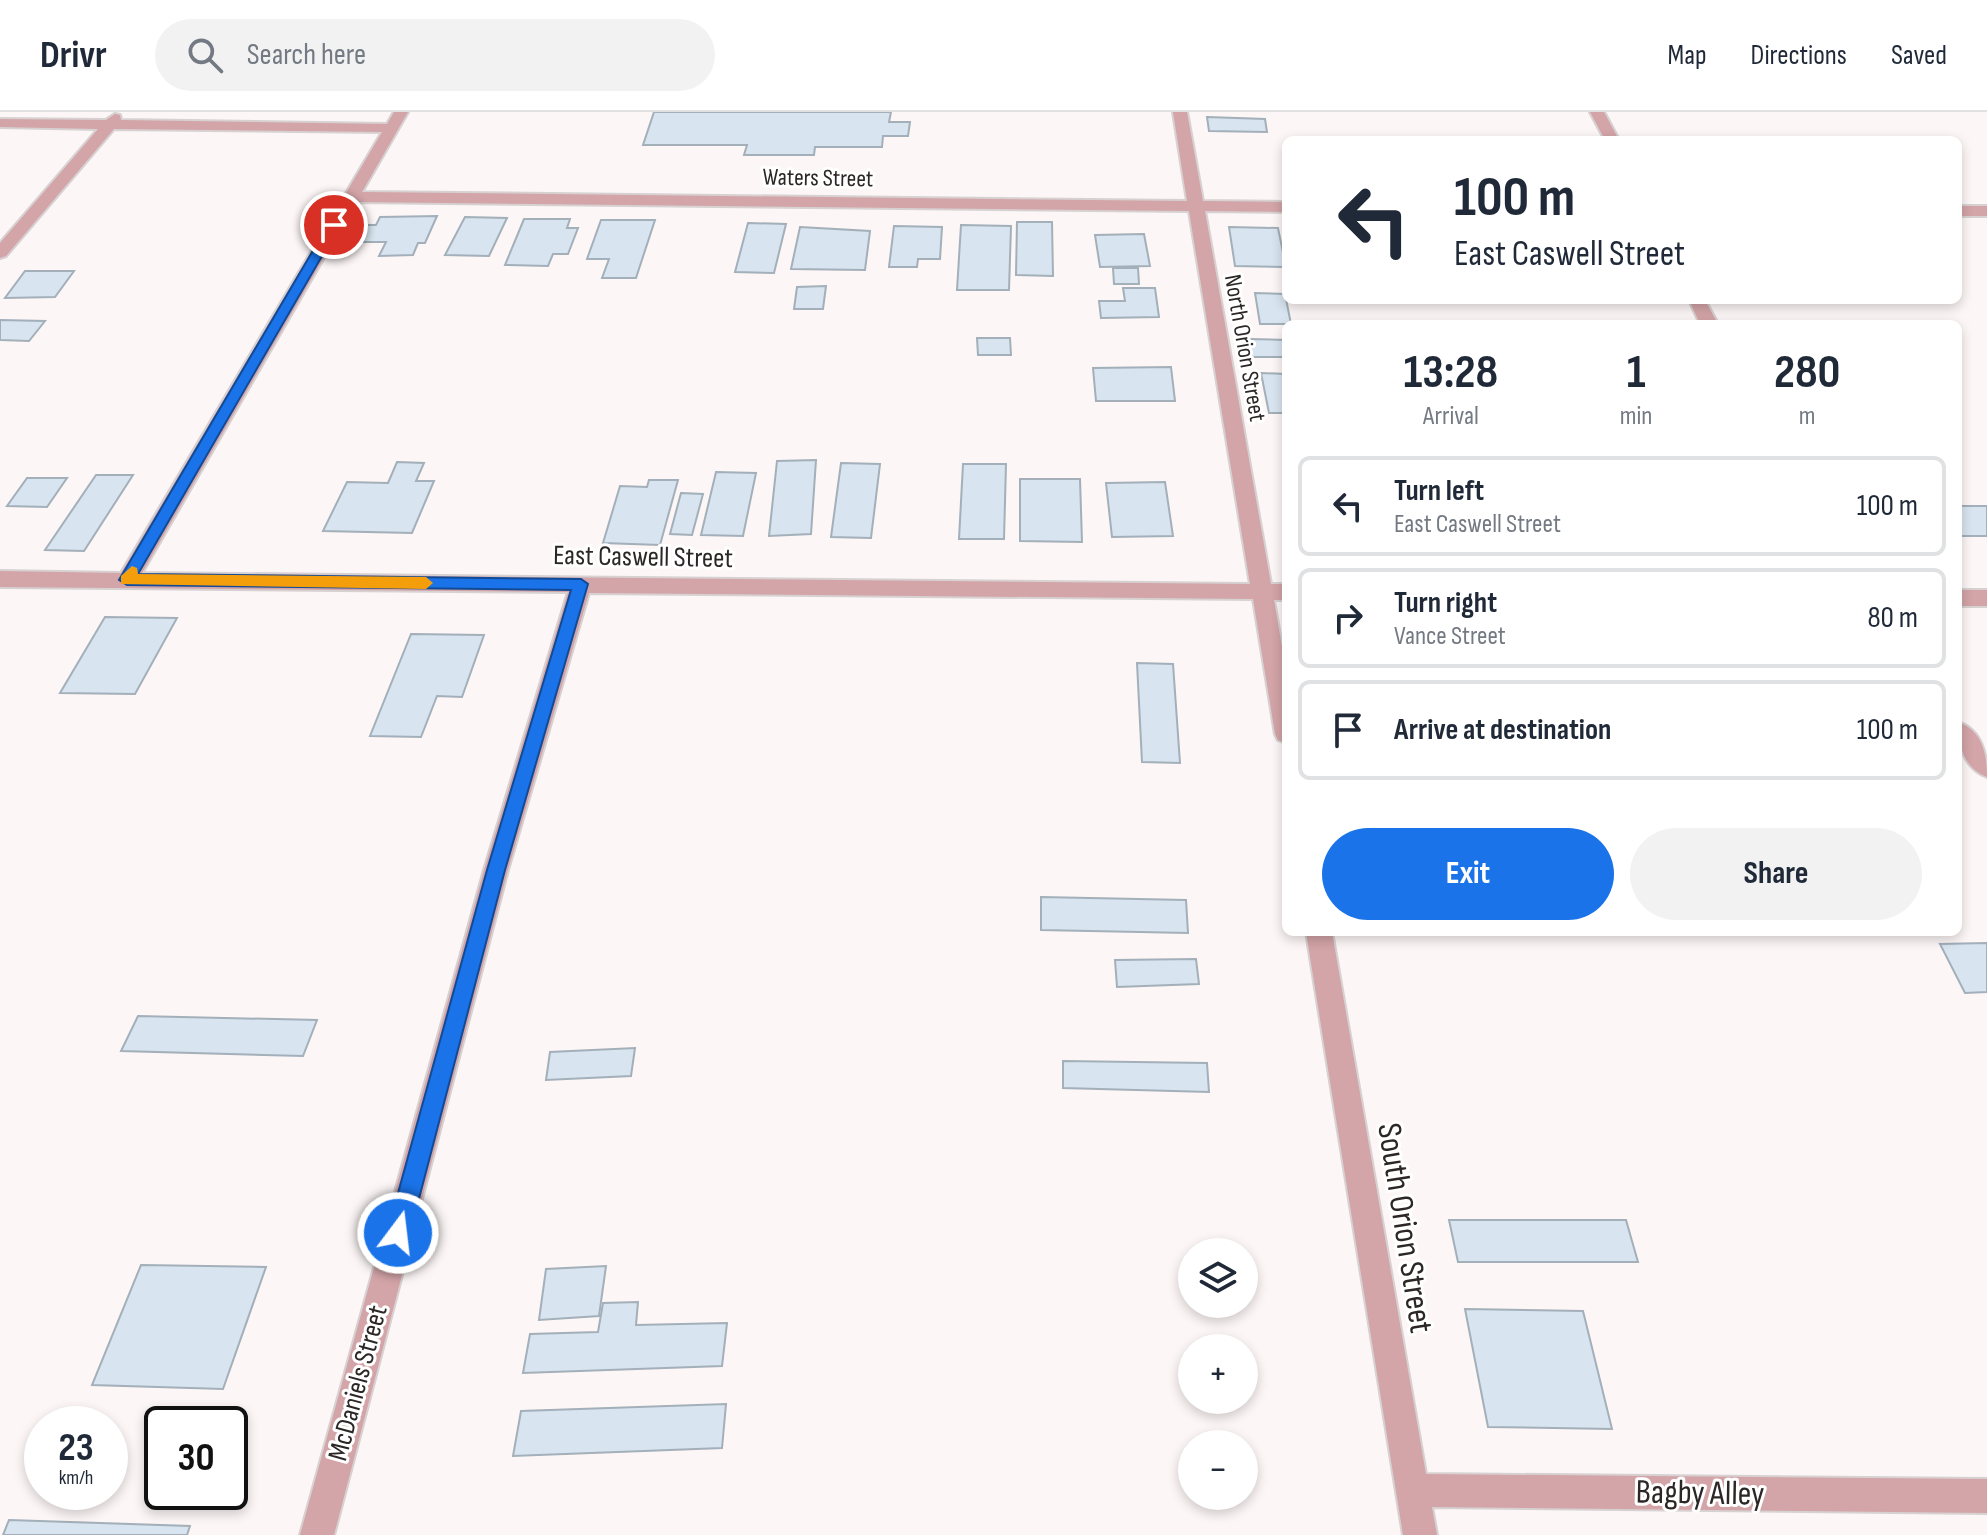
<!DOCTYPE html>
<meta charset="utf-8">
<style>
:root{--surface:#fff;--page:#f2f2f3;--text:#1f2937;--muted:#747a83;--line:#e0e1e3;--accent:#1a73e8}
body{margin:0;font-family:"Sofia Sans Condensed",sans-serif;background:var(--page);color:var(--text);height:100vh;display:flex;flex-direction:column;font-size:30px;white-space:nowrap}
*{box-sizing:border-box;margin:0}
p{font-size:26px;color:var(--muted)}
.icon{flex:none;width:44px;height:44px;fill:none;stroke:currentColor;stroke-width:2;stroke-linecap:round;stroke-linejoin:round}
.map{position:relative;flex:1;overflow:hidden}
.panel{position:absolute;left:1282px;top:208px;width:680px;height:616px;display:flex;flex-direction:column;background:var(--surface);border-radius:12px;box-shadow:0 4px 12px #0003}
.panel>*{flex:none}
.top-card{position:absolute;left:1282px;top:24px;width:680px;height:168px;border-radius:12px;box-shadow:0 4px 12px #0003;background:#fff;color:var(--text);overflow:hidden}
.controls{position:absolute;left:1178px;top:1126px;display:grid;gap:16px}
.controls a{display:grid;place-items:center;width:80px;height:80px;border-radius:50%;background:var(--surface);box-shadow:0 4px 12px #0003;font-size:40px}
.speed{position:absolute;left:24px;top:1294px;display:flex;gap:16px;font-size:40px;font-weight:700;text-align:center}
.speed>*{display:grid;place-content:center;width:104px;height:104px;border-radius:50%;background:var(--surface);box-shadow:0 4px 12px #0003;line-height:1}
.speed small{font-size:20px;font-weight:400}
.speed .limit{border:4px solid #111;border-radius:12px;background:#fff;color:#111}
.pin{position:absolute;display:grid;place-items:center;width:68px;height:68px;color:#fff;margin:-34px;border:4px solid #fff;border-radius:50%;box-shadow:0 2px 8px #0007}
.me{position:absolute;width:88px;margin:-44px;rotate:15deg;stroke-linejoin:round;filter:drop-shadow(0 0 6px #0008)}
.turn{display:flex;align-items:center;gap:28px;height:168px;padding:0 40px;font-size:36px}
.turn .icon{width:104px;height:104px;stroke-width:2.5}
.turn b{display:block;font-size:56px;line-height:68px}
.eta{display:flex;justify-content:space-evenly;align-items:center;height:136px;text-align:center}
.eta b{font-size:48px;font-weight:700;line-height:56px}
.action{display:flex;gap:16px;margin-top:auto;padding:16px 40px}
.action a{flex:1;height:92px;border-radius:48px;background:var(--accent);color:#fff;font-size:32px;font-weight:700;line-height:92px;text-align:center}
.action a+a{background:var(--page);color:var(--text)}
ul{padding:0;list-style:none}
li{display:flex;align-items:center;gap:24px;height:100px;margin:0 16px 12px;padding:0 24px;border:4px solid var(--line);border-radius:12px}
li div{flex:1}
li b{display:block;font-size:30px}
li em{font-style:normal}
header{display:flex;align-items:center;gap:48px;box-sizing:border-box;height:112px;padding:0 40px;background:var(--surface);border-bottom:2px solid var(--line)}
header strong{font-size:38px}
nav{display:flex;gap:44px;margin-inline-start:auto;font-size:28px}
.search{width:560px;height:72px;background:var(--page);display:flex;align-items:center;gap:20px;box-sizing:border-box;padding:0 28px;border-radius:44px;color:var(--muted);font-size:30px}
.map>svg:first-child{display:block}
.building{fill:#d8e4ef;stroke:#a3afb9;stroke-width:2}
.lines{fill:none;stroke-linecap:round;stroke-linejoin:round}
.minor-casing{stroke:#d7d1d1;stroke-width:4}
.minor{fill:#d3a4a8;fill-rule:evenodd}
.route{fill:#1a73e8;stroke:#114b97;stroke-width:2}
.slow{fill:#f59e0b}
.labels{text-anchor:middle;dominant-baseline:central;stroke-width:6;stroke-linejoin:round;paint-order:stroke}
.far-street-label{font-size:24px;fill:#2c2626;stroke:#fff}
.street-label{font-size:28px;fill:#2c2626;stroke:#fff}
.near-street-label{font-size:34px;fill:#2c2626;stroke:#fff}
</style>
<header>
<strong>Drivr</strong>
<div class="search"><svg class="icon" aria-label="search" viewBox="0 0 24 24"><circle cx="10" cy="10" r="6"/><path d="M15 15l6 6"/></svg>Search here</div>
<nav><a>Map</a><a>Directions</a><a>Saved</a></nav>
</header>
<div class="map">
<svg width="1987" height="1423" viewBox="0 0 1987 1423">
<rect width="100%" height="100%" fill="#fdf6f6"/>
<g class="building">
<polygon points="654,0 891,0 889,10 910,10 908,24 883,24 882,35 815,35 814,43 744,43 747,33 643,33"/>
<polygon points="1207,5 1265,7 1267,20 1209,19"/>
<polygon points="437,104 425,131 418,131 413,143 379,144 386,130 357,130 365,113 376,113 380,105"/>
<polygon points="465,105 507,106 489,144 445,143"/>
<polygon points="524,107 570,107 567,116 578,116 568,142 553,142 548,154 505,153"/>
<polygon points="601,108 655,108 636,166 602,166 609,147 587,147"/>
<polygon points="1017,110 1052,110 1053,164 1016,163"/>
<polygon points="748,111 786,112 774,161 735,160"/>
<polygon points="961,113 1011,114 1009,178 957,178"/>
<polygon points="894,114 942,115 940,147 918,147 917,155 889,155"/>
<polygon points="800,115 870,119 865,158 791,157"/>
<polygon points="1229,115 1278,116 1286,155 1235,154"/>
<polygon points="1144,122 1150,154 1100,155 1095,123"/>
<polygon points="1113,156 1138,156 1139,172 1114,172"/>
<polygon points="25,159 74,159 55,185 5,186"/>
<polygon points="826,174 823,197 794,197 797,175"/>
<polygon points="1123,176 1155,176 1159,205 1101,206 1099,189 1125,189"/>
<polygon points="1255,181 1285,182 1291,212 1260,212"/>
<polygon points="0,208 45,209 29,229 0,228"/>
<polygon points="977,226 1010,226 1011,243 978,243"/>
<polygon points="1250,227 1286,228 1286,245 1252,245"/>
<polygon points="1171,255 1175,289 1096,289 1093,256"/>
<polygon points="1261,261 1286,262 1286,301 1269,301"/>
<polygon points="816,348 811,422 769,424 777,349"/>
<polygon points="397,350 424,351 416,369 434,369 412,421 323,419 347,370 388,371"/>
<polygon points="841,351 880,352 871,426 831,425"/>
<polygon points="963,352 1006,352 1004,427 959,427"/>
<polygon points="716,360 756,361 743,424 701,423"/>
<polygon points="96,363 133,363 84,439 45,438"/>
<polygon points="27,366 67,366 47,395 7,394"/>
<polygon points="1020,367 1080,367 1082,430 1020,429"/>
<polygon points="649,368 678,368 660,433 603,431 620,374 647,375"/>
<polygon points="1165,370 1173,424 1112,425 1106,371"/>
<polygon points="681,381 703,382 692,423 670,422"/>
<rect x="1958" y="394" width="29" height="30"/>
<polygon points="105,505 177,506 135,582 60,581"/>
<polygon points="411,522 484,523 462,585 437,584 421,625 370,624"/>
<polygon points="1137,551 1173,552 1180,651 1142,650"/>
<polygon points="1041,785 1186,788 1188,821 1041,818"/>
<polygon points="1987,831 1987,880 1965,881 1940,832"/>
<polygon points="1196,847 1199,872 1117,875 1115,848"/>
<polygon points="138,904 317,908 303,944 121,939"/>
<polygon points="635,936 631,964 546,968 550,940"/>
<polygon points="1063,949 1207,951 1209,980 1063,976"/>
<polygon points="1449,1108 1626,1108 1638,1150 1458,1150"/>
<polygon points="141,1153 266,1155 223,1277 92,1273"/>
<polygon points="606,1154 599,1204 539,1208 546,1157"/>
<polygon points="638,1190 636,1213 727,1211 722,1254 523,1261 530,1222 598,1220 603,1191"/>
<polygon points="1465,1197 1583,1199 1612,1317 1488,1315"/>
<polygon points="726,1292 722,1336 513,1344 521,1299"/>
<polygon points="9,1408 190,1414 187,1423 3,1423"/>
</g>
<g class="lines">
<g class="minor-casing">
<g id="minor">
<path d="M394,0H408L362,80L1187,89L1173,0H1187L1203,89L1286,90V100L1205,99L1271,472H1286V488H1274L1286,558V631L1278,628L1275,622L1253,487L589,481L508,758L334,1423H300L484,758L568,480L0,475V459L121,461L382,20L114,17L6,144L0,146V131L98,17L0,15V7L106,8L115,2L120,3L121,8L387,12ZM356,90L1189,99L1250,472L142,461Z"/>
<polygon points="1590,0 1604,0 1619,28 1605,28"/>
<rect x="1958" y="94" width="29" height="10"/>
<polygon points="1689,188 1705,188 1718,212 1700,212"/>
<rect x="1958" y="478" width="29" height="16"/>
<path d="M1958,610C1982,618 1987,642 1987,665C1963,656 1958,632 1958,610Z"/>
<polygon points="1306,820 1332,820 1426,1362 1987,1367 1987,1401 1432,1395 1437,1423 1403,1423"/>
</g>
</g>
<use href="#minor" class="minor"/>
</g>
<polygon class="route" points="334,109 340,113 138,462 581,467 588,472 505,758 410,1121 406,1129 398,1132 390,1129 387,1121 487,758 571,478 127,473 119,468 328,113"/>
<polygon class="slow" points="132,454 137,456 138,462 426,465 433,471 426,477 121,472 121,464"/>
<g class="labels">
<g class="far-street-label">
<text transform="translate(818 66) rotate(1)">Waters Street</text>
<text transform="translate(1245 236) rotate(80)">North Orion Street</text>
</g>
<g class="street-label">
<text transform="translate(643 445) rotate(1)">East Caswell Street</text>
<text transform="translate(358 1271) rotate(-75)">McDaniels Street</text>
</g>
<g class="near-street-label">
<text transform="translate(1405 1116) rotate(81)">South Orion Street</text>
<text transform="translate(1700 1381) rotate(1)">Bagby Alley</text>
</g>
</g>
</svg>
<div class="controls">
<a><svg class="icon" aria-label="layers" viewBox="0 0 24 24"><path d="M12 4l9 5-9 5-9-5zM3 14l9 5 9-5"/></svg></a>
<a>+</a>
<a>−</a>
</div>
<div class="speed"><div>23<small>km/h</small></div><div class="limit">30</div></div>
<div class="pin" style="left:334px;top:113px;background:#d93025"><svg class="icon" aria-label="arrive" viewBox="0 0 24 24"><path d="M6 21V4h12l-3 4 3 4H6"/></svg></div>
<svg class="me" style="left:398px;top:1121px" viewBox="-20 -20 40 40"><circle r="17" fill="#1a73e8" stroke="#fff" stroke-width="3"/><path d="M0-11L8 9 0 5-8 9z" fill="#fff"/></svg>
<div class="top-card">
<div class="turn"><svg class="icon" aria-label="left" viewBox="0 0 24 24"><path d="M17 20v-9H6M10 6l-5 5 5 5"/></svg><div><b>100 m</b>East Caswell Street</div></div>
</div>
<section class="panel">
<div class="eta">
<div><b>13:28</b><p>Arrival</p></div>
<div><b>1</b><p>min</p></div>
<div><b>280</b><p>m</p></div>
</div>
<ul>
<li><svg class="icon" aria-label="left" viewBox="0 0 24 24"><path d="M17 20v-9H6M10 6l-5 5 5 5"/></svg><div><b>Turn left</b><p>East Caswell Street</p></div><em>100 m</em></li>
<li><svg class="icon" aria-label="right" viewBox="0 0 24 24"><path d="M7 20v-9h11M14 6l5 5-5 5"/></svg><div><b>Turn right</b><p>Vance Street</p></div><em>80 m</em></li>
<li><svg class="icon" aria-label="arrive" viewBox="0 0 24 24"><path d="M6 21V4h12l-3 4 3 4H6"/></svg><div><b>Arrive at destination</b></div><em>100 m</em></li>
</ul>
<div class="action"><a>Exit</a><a>Share</a></div>
</section>
</div>
